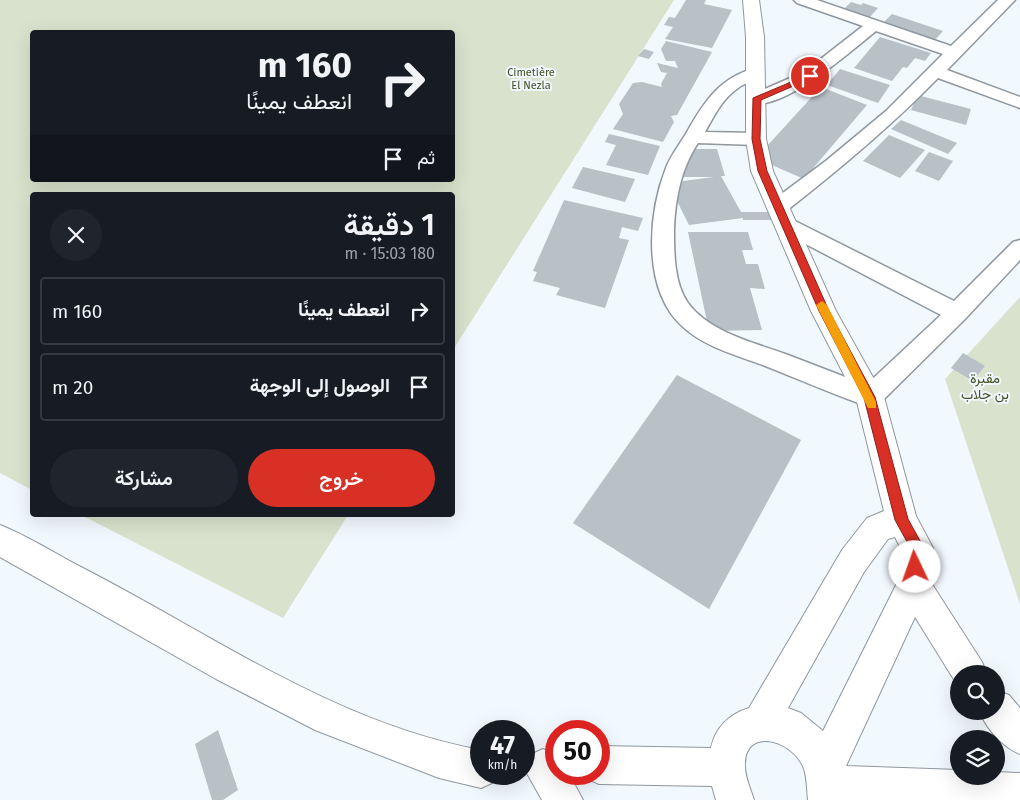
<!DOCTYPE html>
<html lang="ar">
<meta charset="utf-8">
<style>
:root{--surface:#171b24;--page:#20242c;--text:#f1f3f6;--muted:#9ea1a6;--line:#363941;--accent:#d93025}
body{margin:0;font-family:"Fira Sans",Vazirmatn,sans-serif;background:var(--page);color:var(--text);direction:rtl;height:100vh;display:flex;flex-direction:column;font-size:19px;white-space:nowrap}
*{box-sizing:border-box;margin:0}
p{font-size:16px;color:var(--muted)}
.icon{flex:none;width:28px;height:28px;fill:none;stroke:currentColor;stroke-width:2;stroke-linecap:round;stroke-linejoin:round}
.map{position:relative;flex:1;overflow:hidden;direction:ltr}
.side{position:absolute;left:30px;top:192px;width:425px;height:325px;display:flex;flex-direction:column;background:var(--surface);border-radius:5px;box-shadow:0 5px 20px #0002;direction:rtl}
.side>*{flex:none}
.banner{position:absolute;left:30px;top:30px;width:425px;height:152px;border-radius:5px;box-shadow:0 5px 20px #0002;direction:rtl;background:#171b24;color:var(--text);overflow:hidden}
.fabs{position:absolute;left:950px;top:665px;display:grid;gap:10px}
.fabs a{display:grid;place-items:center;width:55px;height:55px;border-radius:50%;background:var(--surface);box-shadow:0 5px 20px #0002;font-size:25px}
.speed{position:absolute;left:470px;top:720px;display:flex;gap:10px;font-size:25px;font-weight:700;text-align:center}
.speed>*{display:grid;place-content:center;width:65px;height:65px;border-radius:50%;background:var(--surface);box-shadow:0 5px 20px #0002;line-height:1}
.speed small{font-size:12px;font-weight:400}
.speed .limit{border:8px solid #d22;background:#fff;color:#111}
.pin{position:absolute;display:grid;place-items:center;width:42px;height:42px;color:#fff;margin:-21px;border:2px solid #fff;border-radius:50%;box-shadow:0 1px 5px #0007}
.me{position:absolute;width:55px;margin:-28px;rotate:357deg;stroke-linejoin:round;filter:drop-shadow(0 0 4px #0008)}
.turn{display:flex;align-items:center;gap:18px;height:105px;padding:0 20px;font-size:22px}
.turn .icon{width:65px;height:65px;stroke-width:2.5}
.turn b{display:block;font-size:35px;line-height:42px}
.then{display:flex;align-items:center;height:48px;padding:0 20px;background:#0003;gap:10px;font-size:19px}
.round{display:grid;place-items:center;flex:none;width:52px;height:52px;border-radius:26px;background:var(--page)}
.head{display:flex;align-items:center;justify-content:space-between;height:85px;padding:0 20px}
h1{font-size:30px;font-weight:600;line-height:38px}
.button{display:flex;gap:10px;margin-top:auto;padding:10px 20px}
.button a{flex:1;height:58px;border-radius:30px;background:var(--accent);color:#fff;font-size:20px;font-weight:600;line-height:58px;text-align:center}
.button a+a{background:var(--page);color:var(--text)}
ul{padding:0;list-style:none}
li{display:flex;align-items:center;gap:15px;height:68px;margin:0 10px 8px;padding:0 10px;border:2px solid var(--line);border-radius:5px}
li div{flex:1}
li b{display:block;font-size:19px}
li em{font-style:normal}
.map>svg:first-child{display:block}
.green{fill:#d8e2cc;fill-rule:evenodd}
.building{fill:#b8c0c8}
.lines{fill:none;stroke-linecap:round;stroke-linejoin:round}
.street-casing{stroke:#8f979e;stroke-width:3}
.secondary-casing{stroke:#8f979e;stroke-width:2}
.street{fill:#fff;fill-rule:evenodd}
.secondary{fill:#fff;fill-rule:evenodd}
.route{fill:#d93025;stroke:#8d1f18}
.slow{fill:#f59e0b}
.labels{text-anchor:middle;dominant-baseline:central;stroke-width:4;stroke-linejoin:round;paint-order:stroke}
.far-park-label{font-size:11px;fill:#415226;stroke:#f1f8fe}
.park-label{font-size:14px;fill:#415226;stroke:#f1f8fe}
</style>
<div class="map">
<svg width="1020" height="800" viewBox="0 0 1020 800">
<rect width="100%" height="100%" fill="#f1f8fe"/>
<g class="green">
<path d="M0,0H674L453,350L452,195H32V490L0,473ZM32,32H452V180H32Z"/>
<polygon points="1020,297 1020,604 945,379"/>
<polygon points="81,515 348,515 283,618"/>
</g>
<g class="building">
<polygon points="686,0 706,0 704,4 732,10 712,48 665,39 673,27 664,25 669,17 675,18"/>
<polygon points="851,2 861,5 863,3 878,8 869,18 843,10"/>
<polygon points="892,14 943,31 934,41 882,24"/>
<polygon points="880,37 931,53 925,61 915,58 907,68 903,67 892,81 854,68"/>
<polygon points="666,41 712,52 677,115 671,116 674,122 663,142 613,129 623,114 619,104 633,83 642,82 662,87 661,84 667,73 661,72 657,63 678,68 675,61 666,61 661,49"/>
<polygon points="644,49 654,52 649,59 638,56"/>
<polygon points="840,69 890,85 878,103 827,85"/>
<polygon points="821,87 867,105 804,179 756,158"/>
<polygon points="917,95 971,109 966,125 911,110"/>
<polygon points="901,120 957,143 948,154 891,129"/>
<polygon points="609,134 660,146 648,175 606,165 616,145 605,142"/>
<polygon points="889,135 925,150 900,178 863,161"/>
<polygon points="674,149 717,149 725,176 721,176 741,212 770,212 772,220 743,220 743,218 689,225 668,183 714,177 681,177"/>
<polygon points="929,152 953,161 939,181 915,171"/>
<polygon points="583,167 635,179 625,202 572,188"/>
<polygon points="564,200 643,218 638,231 622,227 619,238 629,240 605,308 556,295 560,288 533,281 537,272 533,271"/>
<polygon points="688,232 748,232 753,250 742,250 746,264 758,264 765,289 750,288 762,330 709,331"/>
<polygon points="963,353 985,366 973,381 951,368"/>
<polygon points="677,375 801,440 709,609 573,523"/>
<polygon points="218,730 238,790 223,800 212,800 195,744"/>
</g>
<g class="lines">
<g class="street-casing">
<g id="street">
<path d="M794,0H817L951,46L998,0H1015L947,70L1020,97V108L938,78C891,126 840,169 786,211L779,213L772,211L769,206L772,201L827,160L886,111L943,54L876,31C851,51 784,111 751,103L748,99L751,95L804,72L863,26L797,3Z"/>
<path d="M756,68L762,69L764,73C759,81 745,82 738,88C722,99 714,116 705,132L756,133L763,135L765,139L763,143L756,145L698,143C681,168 675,200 674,230C674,253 674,283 688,303C710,333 756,343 788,355C814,365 840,375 866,385L941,315L779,230L776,225L779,220L786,218L793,220L954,301L1013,242L1020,240V260L965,319L879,404L870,407L861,404C828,392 796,378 763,365C735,355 703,346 682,326C642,289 648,214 666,168C671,155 680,144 687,132C704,102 720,77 756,68Z"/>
</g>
</g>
<g class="secondary-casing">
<g id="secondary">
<path d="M743,0H759L764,37L766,139L773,171L836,311L884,397L916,516L933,548L930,581L982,662L987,674H959L958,686L915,617L846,766L959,770V776H996V772L1020,773V800H808C807,790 807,778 804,769C794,740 743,725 745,767C745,777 751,790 754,800H716L712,786L599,784L586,778L584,774H599V746L711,748C715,728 729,714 749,708L842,550L867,518L884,511L856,398L811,311L751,171L746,139V37ZM895,537L901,549L897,583L823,731L801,713L788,708L864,572L888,539Z"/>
<path d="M0,525C28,536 54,553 81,567C210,633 336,724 481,750V774H498L494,782L481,788L439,778L315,730L216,679L0,557Z"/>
<path d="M996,690L1009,695L1020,708V754C1002,747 987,729 979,711H996Z"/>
<polygon points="543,749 556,755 556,774 569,774 583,800 542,800 524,768 530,755"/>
</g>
</g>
<use href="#street" class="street"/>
<use href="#secondary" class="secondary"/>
</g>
<polygon class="route" points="810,74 814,76 812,78 761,100 760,139 767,171 829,311 875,397 908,519 924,548 920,571 915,573 910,571 908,567 911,549 895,520 864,398 819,311 758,171 752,139 753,98"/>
<polygon class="slow" points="822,301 827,305 876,402 876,408 868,408 816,305"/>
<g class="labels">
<g class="far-park-label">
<text x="531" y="72">Cimetière<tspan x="531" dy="13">El Nezla</tspan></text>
</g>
<g class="park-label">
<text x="985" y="378">مقبرة<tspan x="985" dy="16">بن جلاب</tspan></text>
</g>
</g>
</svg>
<div class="fabs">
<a><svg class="icon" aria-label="search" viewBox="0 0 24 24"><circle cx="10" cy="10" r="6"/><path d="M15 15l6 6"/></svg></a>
<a><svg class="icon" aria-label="layers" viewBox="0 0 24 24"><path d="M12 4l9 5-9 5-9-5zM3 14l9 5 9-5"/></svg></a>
</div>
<div class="speed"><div>47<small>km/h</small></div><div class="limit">50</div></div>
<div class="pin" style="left:810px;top:76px;background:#d93025"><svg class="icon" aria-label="arrive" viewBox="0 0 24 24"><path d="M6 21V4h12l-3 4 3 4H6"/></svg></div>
<svg class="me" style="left:915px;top:567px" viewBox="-20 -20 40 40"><circle r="19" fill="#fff"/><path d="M0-13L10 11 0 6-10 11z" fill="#d93025"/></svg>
<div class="banner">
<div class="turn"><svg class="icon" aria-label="right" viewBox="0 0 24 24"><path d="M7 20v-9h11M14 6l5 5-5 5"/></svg><div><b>160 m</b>انعطف يمينًا</div></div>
<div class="then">ثم<svg class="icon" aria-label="arrive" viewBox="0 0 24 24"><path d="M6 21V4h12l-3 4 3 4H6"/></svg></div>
</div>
<section class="side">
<div class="head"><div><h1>1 دقيقة</h1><p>180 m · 15:03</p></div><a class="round"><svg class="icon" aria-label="close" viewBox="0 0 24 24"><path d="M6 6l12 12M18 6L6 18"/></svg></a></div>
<ul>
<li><svg class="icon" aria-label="right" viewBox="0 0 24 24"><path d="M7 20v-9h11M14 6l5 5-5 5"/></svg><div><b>انعطف يمينًا</b></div><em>160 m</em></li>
<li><svg class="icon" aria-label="arrive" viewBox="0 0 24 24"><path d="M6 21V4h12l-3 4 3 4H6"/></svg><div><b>الوصول إلى الوجهة</b></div><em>20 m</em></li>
</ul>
<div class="button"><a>خروج</a><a>مشاركة</a></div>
</section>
</div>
